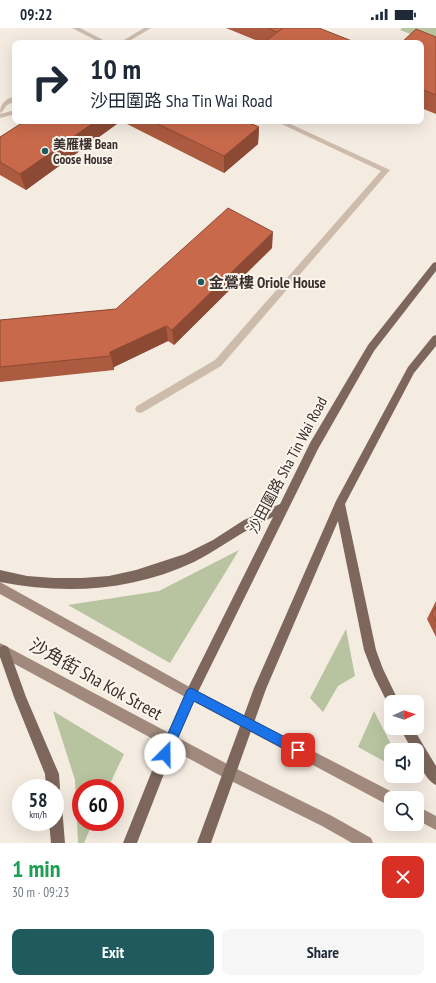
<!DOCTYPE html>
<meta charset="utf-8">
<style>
:root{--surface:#fff;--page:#f6f6f7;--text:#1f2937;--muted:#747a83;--accent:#1f5a5e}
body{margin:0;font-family:"PT Sans Narrow","Noto Sans TC",sans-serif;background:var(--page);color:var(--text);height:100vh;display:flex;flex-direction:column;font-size:15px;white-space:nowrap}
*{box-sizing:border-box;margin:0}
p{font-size:13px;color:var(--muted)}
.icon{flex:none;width:22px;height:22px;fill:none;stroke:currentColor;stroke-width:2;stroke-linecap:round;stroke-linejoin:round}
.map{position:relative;height:815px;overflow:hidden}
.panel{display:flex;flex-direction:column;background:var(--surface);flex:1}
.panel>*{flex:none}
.hud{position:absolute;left:12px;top:12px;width:412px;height:84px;border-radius:8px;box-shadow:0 4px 16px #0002;background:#fff;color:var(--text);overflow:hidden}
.needle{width:26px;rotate:87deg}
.tools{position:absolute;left:384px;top:667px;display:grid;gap:8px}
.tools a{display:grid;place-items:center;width:40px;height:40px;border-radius:8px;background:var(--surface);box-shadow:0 4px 16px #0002;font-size:20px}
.speed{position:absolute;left:12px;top:751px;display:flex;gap:8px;font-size:20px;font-weight:700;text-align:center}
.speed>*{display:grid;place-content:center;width:52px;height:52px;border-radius:50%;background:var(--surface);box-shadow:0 4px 16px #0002;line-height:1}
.speed small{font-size:10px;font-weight:400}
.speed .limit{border:6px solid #d22;background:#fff;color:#111}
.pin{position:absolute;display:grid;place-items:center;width:34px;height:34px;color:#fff;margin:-17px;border-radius:8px;box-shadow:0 2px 6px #0006}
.me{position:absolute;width:44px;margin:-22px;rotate:22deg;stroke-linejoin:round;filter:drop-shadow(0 0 3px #0008)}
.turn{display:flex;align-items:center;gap:14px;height:84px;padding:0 12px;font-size:18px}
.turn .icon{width:52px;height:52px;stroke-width:2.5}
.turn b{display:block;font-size:28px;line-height:34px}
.round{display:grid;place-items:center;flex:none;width:42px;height:42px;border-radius:8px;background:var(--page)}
.head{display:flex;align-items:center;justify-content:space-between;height:68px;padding:0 12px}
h1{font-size:24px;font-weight:800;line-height:30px;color:#1e9e55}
.primary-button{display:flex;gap:8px;margin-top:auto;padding:8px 12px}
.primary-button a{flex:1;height:46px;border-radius:8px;background:var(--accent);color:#fff;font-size:16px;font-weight:800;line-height:46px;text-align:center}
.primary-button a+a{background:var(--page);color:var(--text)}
.status{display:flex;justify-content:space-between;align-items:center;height:28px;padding:0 20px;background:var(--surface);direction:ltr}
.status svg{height:11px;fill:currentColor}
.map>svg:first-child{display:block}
.green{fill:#b8c4a0}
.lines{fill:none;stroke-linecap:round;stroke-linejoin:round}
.lane{fill:#cdbbac;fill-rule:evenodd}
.secondary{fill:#a18a7d;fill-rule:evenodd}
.primary{fill:#7d675c;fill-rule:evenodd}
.wall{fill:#ac5a40}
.shaded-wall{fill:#8c4a34}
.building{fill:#c8694b;stroke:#8c4a34}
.route{fill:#1a73e8;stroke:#114b97}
.poi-dot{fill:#1f5a5e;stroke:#fbf5ee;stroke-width:1.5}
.labels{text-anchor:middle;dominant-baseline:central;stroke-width:4;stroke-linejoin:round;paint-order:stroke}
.far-poi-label{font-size:13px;font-weight:bold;fill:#3b302b;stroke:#fbf5ee;text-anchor:start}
.poi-label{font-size:15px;font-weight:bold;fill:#3b302b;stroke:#fbf5ee;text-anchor:start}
.street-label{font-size:15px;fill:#3b302b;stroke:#fbf5ee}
.near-street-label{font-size:18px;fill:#3b302b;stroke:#fbf5ee}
</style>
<div class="status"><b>09:22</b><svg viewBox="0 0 49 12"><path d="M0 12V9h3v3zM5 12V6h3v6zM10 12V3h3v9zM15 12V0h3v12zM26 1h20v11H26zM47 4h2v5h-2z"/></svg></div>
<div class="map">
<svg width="436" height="815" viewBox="0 0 436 815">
<rect width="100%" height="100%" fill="#f4ebe1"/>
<g class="green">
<polygon points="402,0 436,0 436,16 400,2"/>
<polygon points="239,522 170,635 68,577 159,563"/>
<polygon points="346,601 355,648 338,658 323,684 310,670"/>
<polygon points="53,683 124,726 108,760 81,760 81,794 93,794 84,815 78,815 75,752"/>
<polygon points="374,683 394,722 391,722 391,737 358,719"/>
</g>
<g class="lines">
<g class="lane">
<polygon points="72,0 80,0 109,15 101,15"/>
<polygon points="144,0 151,0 126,15 119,15"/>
<path d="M15,68V73L7,77L2,84L0,85C0,75 6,71 15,68Z"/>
<polygon points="15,82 15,86 0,90 0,86"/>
<polygon points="275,93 284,93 390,142 221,338 143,384 140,385 137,384 135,381 137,378 215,332 381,143"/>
</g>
<g class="secondary">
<polygon points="0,554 195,662 396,766 397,770 391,770 391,778 386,776 187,670 0,566"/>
<polygon points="0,615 233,739 332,788 371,810 373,815 352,815 322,798 223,749 0,628"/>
<polygon points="417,778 436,788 436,802 417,792"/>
</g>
<g class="primary">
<path d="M436,234V243L374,323L318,421L195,670L176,715L137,815H123L164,713L187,662L273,489C245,501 221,520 194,534C132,563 66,567 0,554V542L27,548L54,550H82L109,548L136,542L185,526L213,512L244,492L280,476L310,415L368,317L433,235Z"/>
<polygon points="436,307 436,318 414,345 345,476 376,622 383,641 399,674 391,674 391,679 389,678 374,648 364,622 338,493 266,661 211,815 197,815 254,660 336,473 408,339 433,308"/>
<polygon points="4,617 8,619 26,669 59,746 60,760 58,765 55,766 55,760 46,760 45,746 14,669 0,629 0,619"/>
<path d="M400,700H413L436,738V757C425,752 417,733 417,722H412Z"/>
<polygon points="55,772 60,774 62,779 65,815 51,815 49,794 55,794"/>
</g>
</g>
<g class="wall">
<polygon points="226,0 319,0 263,15"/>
<polygon points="436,9 436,86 421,80 421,15"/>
<polygon points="25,93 245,93 259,99 258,116 224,145 121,93 26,162 0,147 0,109"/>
<polygon points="272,220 174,317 168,313 114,339 114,342 0,354 0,292 116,281"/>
<polygon points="436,573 436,609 427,591"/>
</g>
<g class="shaded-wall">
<polygon points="96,93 121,93 26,162 20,146"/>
<polygon points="259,99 258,116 224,145 224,128"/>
<polygon points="273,204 272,220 174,317 172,302"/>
<polygon points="166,298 168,313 114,339 114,342 110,324"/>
</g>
<g class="building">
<polygon points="268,0 283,0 277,4"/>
<polygon points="283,0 319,0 357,15 263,15"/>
<polygon points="416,1 436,9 436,67 421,61 421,15 401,15"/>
<polygon points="25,93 96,93 20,146 0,134 0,109"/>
<polygon points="152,93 245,93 259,99 224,128"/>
<polygon points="228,180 273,204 172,302 166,298 110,324 110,328 0,339 0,292 116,281"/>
<polygon points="436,579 436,593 432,586"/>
</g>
<polygon class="route" points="191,660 302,718 304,722 302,726 298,728 294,726 194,673 169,730 165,732 161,730 159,726 161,722 187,662"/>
<g class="poi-dot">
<circle cx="45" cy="123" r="4"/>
<circle cx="201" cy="254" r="4"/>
</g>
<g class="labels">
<g class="far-poi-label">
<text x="53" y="116">美雁樓 Bean<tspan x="53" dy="15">Goose House</tspan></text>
</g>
<g class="poi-label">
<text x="209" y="254">金鶯樓 Oriole House</text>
</g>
<g class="street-label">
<text transform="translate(287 437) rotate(-62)">沙田圍路 Sha Tin Wai Road</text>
</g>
<g class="near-street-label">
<text transform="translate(96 651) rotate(29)">沙角街 Sha Kok Street</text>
</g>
</g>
</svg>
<div class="tools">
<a><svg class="needle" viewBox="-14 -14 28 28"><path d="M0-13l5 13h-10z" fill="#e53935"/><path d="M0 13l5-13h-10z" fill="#747a83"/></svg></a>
<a><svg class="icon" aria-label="sound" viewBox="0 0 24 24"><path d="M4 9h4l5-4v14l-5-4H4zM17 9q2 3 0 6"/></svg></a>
<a><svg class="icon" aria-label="search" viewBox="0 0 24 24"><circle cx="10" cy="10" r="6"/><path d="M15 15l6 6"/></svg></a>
</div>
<div class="speed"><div>58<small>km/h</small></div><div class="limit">60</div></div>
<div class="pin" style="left:298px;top:722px;background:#d93025"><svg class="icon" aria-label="arrive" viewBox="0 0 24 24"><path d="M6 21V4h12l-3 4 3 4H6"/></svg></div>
<svg class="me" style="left:165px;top:726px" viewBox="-20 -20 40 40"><circle r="19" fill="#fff"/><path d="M0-13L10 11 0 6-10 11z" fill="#1a73e8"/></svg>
<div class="hud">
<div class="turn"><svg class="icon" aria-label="right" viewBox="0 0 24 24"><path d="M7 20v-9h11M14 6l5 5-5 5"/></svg><div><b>10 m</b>沙田圍路 Sha Tin Wai Road</div></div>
</div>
</div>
<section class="panel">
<div class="head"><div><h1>1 min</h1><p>30 m · 09:23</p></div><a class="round" style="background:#d93025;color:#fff"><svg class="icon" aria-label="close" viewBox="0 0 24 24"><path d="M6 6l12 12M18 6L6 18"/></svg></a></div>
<div class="primary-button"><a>Exit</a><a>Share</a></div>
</section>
